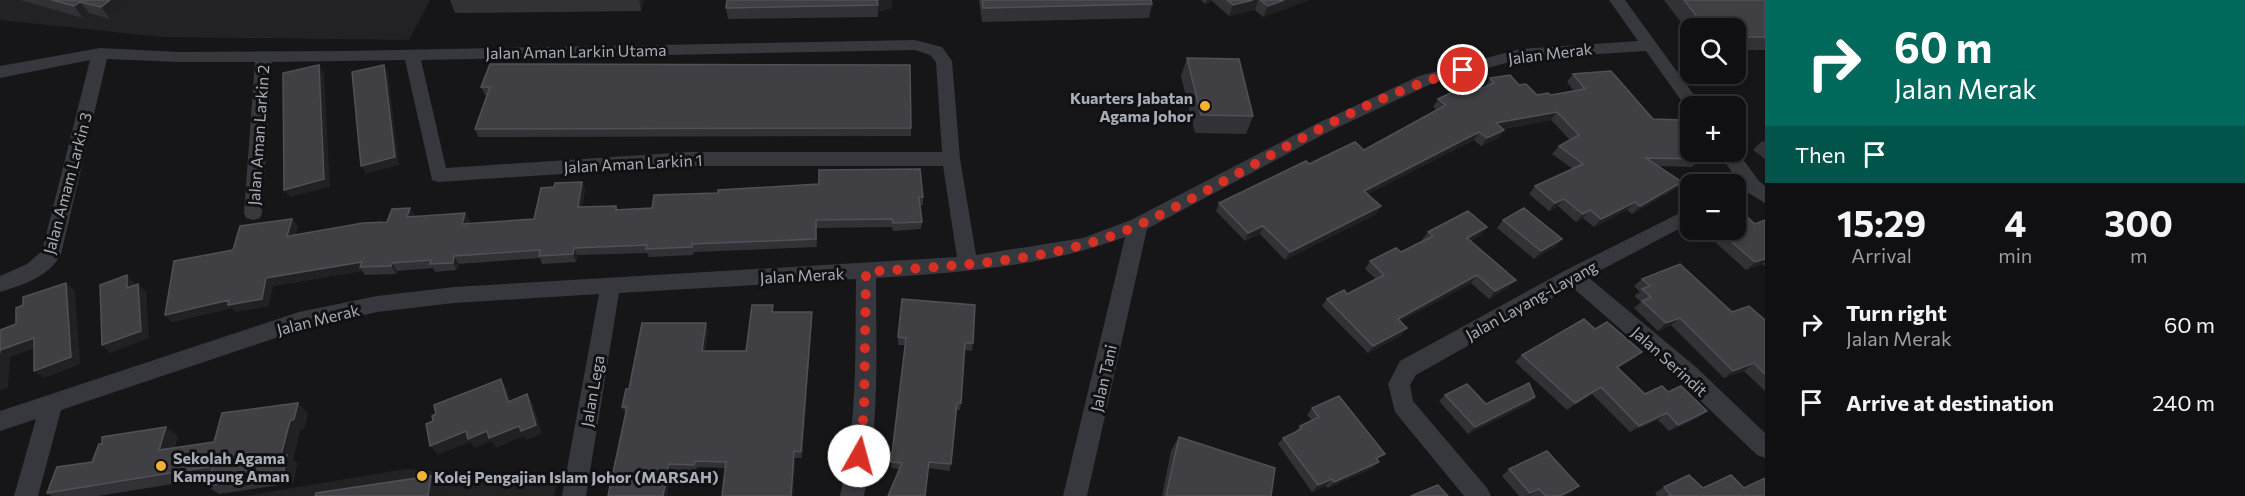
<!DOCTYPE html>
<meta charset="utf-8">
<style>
:root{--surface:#101012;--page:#19191b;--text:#f1f3f6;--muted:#9c9d9f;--line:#303032}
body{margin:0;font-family:Commissioner,sans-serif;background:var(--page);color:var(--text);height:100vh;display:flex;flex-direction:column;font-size:22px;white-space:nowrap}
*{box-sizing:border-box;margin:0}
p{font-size:20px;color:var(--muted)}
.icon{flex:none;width:33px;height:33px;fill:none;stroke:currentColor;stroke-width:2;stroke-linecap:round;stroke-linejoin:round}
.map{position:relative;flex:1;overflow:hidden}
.sheet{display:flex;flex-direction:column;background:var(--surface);width:480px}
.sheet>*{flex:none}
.guide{background:#00695c;color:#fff;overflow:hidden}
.fabs{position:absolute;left:1680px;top:18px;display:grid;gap:12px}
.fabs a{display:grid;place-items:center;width:66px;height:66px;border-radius:12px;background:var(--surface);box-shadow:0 3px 9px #0003,0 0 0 2px var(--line);font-size:30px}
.pin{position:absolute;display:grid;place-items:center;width:51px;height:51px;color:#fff;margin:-26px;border:3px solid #fff;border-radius:50%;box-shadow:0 2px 6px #0007}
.me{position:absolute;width:66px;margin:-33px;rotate:7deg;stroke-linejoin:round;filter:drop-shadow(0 0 4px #0008)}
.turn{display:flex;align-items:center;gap:21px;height:126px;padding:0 30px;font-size:27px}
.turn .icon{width:78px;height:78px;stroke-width:2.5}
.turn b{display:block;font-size:42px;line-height:51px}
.then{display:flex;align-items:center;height:57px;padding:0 30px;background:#0003;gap:12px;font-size:22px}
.eta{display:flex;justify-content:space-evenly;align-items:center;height:102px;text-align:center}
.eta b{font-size:36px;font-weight:700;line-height:42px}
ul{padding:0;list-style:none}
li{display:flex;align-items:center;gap:18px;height:78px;padding:0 30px}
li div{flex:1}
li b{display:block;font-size:22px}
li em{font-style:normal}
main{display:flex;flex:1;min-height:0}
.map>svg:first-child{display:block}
.built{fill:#222225}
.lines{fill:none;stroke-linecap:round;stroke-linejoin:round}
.minor{fill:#37383d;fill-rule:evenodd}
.wall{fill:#323236}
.shaded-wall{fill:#212124}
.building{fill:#3f3f44;stroke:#4f5156;stroke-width:1.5}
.route{stroke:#d93025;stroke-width:10;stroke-dasharray:0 18}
.poi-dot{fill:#f2b134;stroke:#111113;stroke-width:2}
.labels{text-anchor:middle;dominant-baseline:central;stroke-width:6;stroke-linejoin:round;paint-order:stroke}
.street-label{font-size:16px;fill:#a8adb8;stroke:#111113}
.poi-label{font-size:16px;font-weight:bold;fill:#a8adb8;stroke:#111113;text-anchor:start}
</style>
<main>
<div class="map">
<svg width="1765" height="496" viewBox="0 0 1765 496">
<rect width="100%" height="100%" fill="#161618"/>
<g class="built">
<polygon points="0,0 430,0 409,40 162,37 0,20"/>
<polygon points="406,469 557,483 554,496 245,496"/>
</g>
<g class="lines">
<g class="minor">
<path d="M1609,0H1625L1702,106H1690V111L1688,110L1646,51L1520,59L1431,84L1328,132L1147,229L1087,496H1063L1125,237C1046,267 960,272 876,278C876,351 880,424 864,496H840C858,424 855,352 856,279L619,293L586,496H562L599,294L454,303L377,312L299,330L61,410L38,496H14L36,419L0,431V411L299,312L377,296L454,287L957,257L943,166H687L438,182L432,180L405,60L272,62L262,213L260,218L253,220L246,218L244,213L255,62H179L107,59L61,254C49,277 23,285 0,292V276L27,264L42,251L90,60L0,78V66L100,48L179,52L344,51L915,40L942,47L952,61L960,159L976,255L1083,238L1131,220L1316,124L1419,76L1520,49L1638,41ZM915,50L930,55L936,62L942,152H687L446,168L421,60Z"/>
<polygon points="1736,150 1759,181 1765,186 1765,203 1745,191 1718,152"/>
<polygon points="1690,208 1690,223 1588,277 1697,368 1765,433 1765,458 1757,455 1681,382 1572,287 1416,375 1410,385 1413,401 1487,488 1491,496 1464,496 1395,412 1388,384 1400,361 1566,270"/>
</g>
</g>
<g class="wall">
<polygon points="20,0 134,0 110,19 89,13 83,18"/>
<polygon points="450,0 644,0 641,11 455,13"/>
<polygon points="727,0 892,0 892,8 878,12 878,17 728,19 726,8"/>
<polygon points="979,0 1151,0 1152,4 1149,18 982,22"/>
<polygon points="1201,0 1309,0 1263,17 1255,10 1229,16 1212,1 1205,4"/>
<polygon points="1664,0 1765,0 1765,50 1736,50 1736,28 1690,28 1690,34"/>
<polygon points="1187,58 1253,116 1246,134 1195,133 1181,76"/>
<polygon points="490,64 911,128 911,136 478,137 475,129 487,95 485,95 481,87"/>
<polygon points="1573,74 1653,119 1705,155 1692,167 1659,166 1682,182 1674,190 1632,214 1627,210 1594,227 1583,218 1576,222 1558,206 1549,211 1529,194 1535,186 1573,169 1552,154 1559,146 1570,140 1551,120 1503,129 1504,130 1498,138 1481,146 1474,140 1367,194 1376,214 1285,260 1260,234 1245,241 1216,211 1219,203 1309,164 1364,150 1437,110 1433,107 1438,99 1464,96 1485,87 1490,78 1519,85 1537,95 1551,95 1574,91 1567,82"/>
<polygon points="1765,141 1765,159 1753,150 1761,142"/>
<polygon points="582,182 585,189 582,207 616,206 618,209 923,197 923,205 920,205 922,222 921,229 893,231 892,227 816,228 817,247 694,252 693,255 649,257 647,253 577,255 576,262 542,264 540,258 459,264 457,270 435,272 433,268 397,271 396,274 365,275 362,271 273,286 268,306 235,312 232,308 172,322 165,315 233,250 292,219 298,227 295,235 387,222 410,208 415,217 465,213 469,221 469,224 534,219 554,187"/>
<polygon points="1503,220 1562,239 1555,247 1534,259 1497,228"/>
<polygon points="1765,220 1765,266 1762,264 1746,270 1704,232 1707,230 1736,230"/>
<polygon points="1428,232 1481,235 1470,241 1509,287 1489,299 1471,283 1401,321 1402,335 1368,353 1322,306 1327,299 1347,294 1376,279 1365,269 1370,261 1401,252 1424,241 1422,240"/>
<polygon points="1642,279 1732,312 1765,320 1765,391 1744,371 1724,378 1671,325 1658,331 1634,308 1641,302 1634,296 1640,292 1634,286"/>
<polygon points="774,312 812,320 802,458 795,458 793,496 722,496 725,468 697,467 696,471 671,470 667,496 608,496 626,414 622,407 629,389 706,323 708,331 705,351 746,351"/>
<polygon points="1595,329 1642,352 1633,359 1618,368 1645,394 1668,392 1707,411 1698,418 1669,431 1658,420 1630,432 1592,394 1567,410 1515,362 1522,355"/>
<polygon points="898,337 973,343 972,351 964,350 961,403 960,410 956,410 950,471 928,468 899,469 891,468 905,345 898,345"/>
<polygon points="1445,395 1486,404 1535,397 1528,404 1468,434 1439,401"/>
<polygon points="1312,408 1378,461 1373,468 1328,488 1326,486 1312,492 1278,444 1283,438 1295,432 1300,426 1312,420 1307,415"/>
<polygon points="308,413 304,428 300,430 293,460 297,464 293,483 219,494 207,486 210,478 98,496 52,496 47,493 92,462 178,436 174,448 214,442"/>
<polygon points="1179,437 1271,496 1162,496 1171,451"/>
<polygon points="1509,469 1579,486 1571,493 1564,496 1519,496 1502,476"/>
<polygon points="1664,487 1703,488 1744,488 1765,496 1657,496 1655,493"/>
</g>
<g class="shaded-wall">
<polygon points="110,0 134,0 110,19 101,7"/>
<polygon points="639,0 644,0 641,11"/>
<polygon points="877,0 892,0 892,8 878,12"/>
<polygon points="1207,0 1212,0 1212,1 1205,4"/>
<polygon points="1253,0 1258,0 1255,10 1229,16 1233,5"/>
<polygon points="1284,0 1309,0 1263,17 1268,6"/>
<polygon points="80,2 89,13 83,18 74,6"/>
<polygon points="319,65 324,73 330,187 290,197 284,190"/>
<polygon points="384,65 388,73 399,165 366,174 361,166"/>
<polygon points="1557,112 1551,120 1491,131 1496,123"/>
<polygon points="1504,130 1498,138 1481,146 1487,138"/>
<polygon points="1479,132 1474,140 1359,199 1364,191"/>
<polygon points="582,182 585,189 581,215 578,207"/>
<polygon points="1682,182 1674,190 1632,214 1640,206"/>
<polygon points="1564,199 1558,206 1549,211 1555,203"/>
<polygon points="1635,202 1627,210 1594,227 1601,219"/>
<polygon points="1381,206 1376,214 1285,260 1290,252"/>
<polygon points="410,208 415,216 412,225 407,217"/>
<polygon points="1590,210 1583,218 1576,222 1583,214"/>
<polygon points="465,213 469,221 467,232 462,224"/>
<polygon points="292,219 298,227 293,243 287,236"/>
<polygon points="1263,226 1260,234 1245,241 1248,233"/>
<polygon points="1487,227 1481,235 1461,246 1467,238"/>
<polygon points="1562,239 1555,247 1534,259 1541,251"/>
<polygon points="574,248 577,255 576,262 573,254"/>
<polygon points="454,256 459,264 457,270 453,263"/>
<polygon points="1765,259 1765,262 1762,264 1746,270 1755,262"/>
<polygon points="362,262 360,267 362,271 273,286 268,306 235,312 232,308 172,322 165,315 266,278"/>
<polygon points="392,263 397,271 396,274 391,266"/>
<polygon points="127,275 134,283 135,295 127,288"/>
<polygon points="1477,275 1471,283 1392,326 1398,319"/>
<polygon points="1516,280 1509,287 1489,299 1495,291"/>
<polygon points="66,283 75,291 80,364 44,378 34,371"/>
<polygon points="138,284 146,291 149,338 110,353 102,345"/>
<polygon points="812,312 812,320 802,458 801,452"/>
<polygon points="1680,318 1671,325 1658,331 1666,323"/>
<polygon points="706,323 708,331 704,358 702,351"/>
<polygon points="1407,328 1402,335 1368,353 1373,346"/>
<polygon points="34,338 43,345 10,357 8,388 0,390 0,350"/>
<polygon points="1642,352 1633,359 1609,374 1617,367"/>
<polygon points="1754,363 1744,371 1724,378 1733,371"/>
<polygon points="501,379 507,389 514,412 508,402"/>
<polygon points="1601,387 1592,394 1567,410 1575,403"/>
<polygon points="527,394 533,404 542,434 527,440 524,436 496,448 491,441 475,448 470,442 438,455 430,446 466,431 487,431 519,426"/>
<polygon points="1535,397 1528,404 1468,434 1475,427"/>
<polygon points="298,403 308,413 304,428 300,430 293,460 297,464 293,483 283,474 281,455 290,421"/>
<polygon points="1707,411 1698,418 1669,431 1678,425"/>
<polygon points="1667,413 1658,420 1630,432 1639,426"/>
<polygon points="166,427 178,436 171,459 159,450"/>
<polygon points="794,451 795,458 793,496 791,496"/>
<polygon points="1385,454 1379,460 1370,465 1376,458"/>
<polygon points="1379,462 1373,468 1328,488 1334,482"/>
<polygon points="669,464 671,470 667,496 663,496"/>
<polygon points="431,476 443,490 442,496 428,496"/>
<polygon points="1332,479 1326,486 1312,492 1318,485"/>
<polygon points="1579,486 1571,493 1564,496 1560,496"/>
<polygon points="1539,489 1531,495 1527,496 1530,493"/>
</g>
<g class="building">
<polygon points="52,0 110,0 101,7 80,2 74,6"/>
<polygon points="727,0 879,0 877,0 878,5 726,8"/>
<polygon points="982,0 1151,0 1152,4 983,8"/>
<polygon points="1227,0 1253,0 1233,5"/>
<polygon points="1260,0 1284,0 1268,6"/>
<polygon points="1684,0 1765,0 1765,37 1741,37 1739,34 1736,34 1736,28 1706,28"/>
<polygon points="1187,58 1239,59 1253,116 1201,115"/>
<polygon points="490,64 910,65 911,128 475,129 490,87 481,87"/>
<polygon points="319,65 324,179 284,190 283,73"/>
<polygon points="384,65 395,157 361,166 352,72"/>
<polygon points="1611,71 1653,119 1683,120 1690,132 1690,152 1703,152 1705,155 1696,155 1699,159 1646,158 1682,182 1640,206 1635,202 1601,219 1590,210 1583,214 1564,199 1555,203 1535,186 1583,164 1559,146 1579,135 1557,112 1496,123 1504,130 1487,138 1479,132 1364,191 1381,206 1290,252 1263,226 1248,233 1219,203 1306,161 1309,164 1355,142 1364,150 1446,105 1438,99 1457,90 1464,96 1494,83 1490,78 1510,75 1519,85 1526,84 1537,95 1548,93 1551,95 1585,89 1573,74"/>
<polygon points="920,169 923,197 919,197 922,222 893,223 892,219 816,220 816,239 692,244 692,247 646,249 647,245 574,248 573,254 539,256 540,250 454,256 453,263 430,264 431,260 392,263 391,266 360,267 362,262 266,278 262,299 228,305 229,300 165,315 174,261 233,250 240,226 292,219 287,236 289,236 363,223 387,222 392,209 410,208 407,217 465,213 462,224 534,219 541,188 554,187 555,183 582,182 578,207 616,206 616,210 652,208 654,195 718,193 718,190 819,184 819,170"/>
<polygon points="1524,208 1562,239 1541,251 1503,220"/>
<polygon points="1468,211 1487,227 1467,238 1516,280 1495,291 1477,275 1398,319 1407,328 1373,346 1327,299 1344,290 1347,294 1384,275 1370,261 1396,248 1401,252 1433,236 1428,232"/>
<polygon points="1744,214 1755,224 1765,220 1765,259 1755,262 1718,230 1736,230 1736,217"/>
<polygon points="1680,264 1732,312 1749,306 1765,320 1765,374 1754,363 1733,371 1680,318 1666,323 1642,301 1651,297 1642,289 1650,286 1642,279"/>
<polygon points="127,275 127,288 138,284 141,331 102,345 100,285"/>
<polygon points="66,283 71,357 34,371 34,338 0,350 0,353 0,330 16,324 16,308 23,305 23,297"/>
<polygon points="902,299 975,305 973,343 965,343 961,403 957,403 951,464 929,462 925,496 888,496 902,463 891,462 906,338 898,337"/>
<polygon points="752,305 773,305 772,312 812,312 801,452 794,451 791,496 722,496 726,462 695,461 694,465 669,464 663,496 608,496 627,407 622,407 626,389 629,389 642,323 706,323 702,351 746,351"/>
<polygon points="1584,319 1595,329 1607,322 1642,352 1617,367 1645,394 1662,386 1668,392 1681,386 1707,411 1678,425 1667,413 1639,426 1601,387 1575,403 1522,355"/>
<polygon points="501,379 508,402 527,394 536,425 521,431 519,426 489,438 487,431 468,439 466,431 430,446 426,424 433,421 432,416 436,414 434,405"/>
<polygon points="1529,383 1535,397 1475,427 1445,395 1467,384 1486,404"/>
<polygon points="1339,396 1385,454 1376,458 1379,462 1334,482 1332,479 1318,485 1283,438 1302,429 1300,426 1319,417 1312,408"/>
<polygon points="298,403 294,419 290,421 281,455 287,455 283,474 207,486 213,466 47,493 57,467 92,462 99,444 102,444 102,437 166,427 159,450 214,442 222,413"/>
<polygon points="1179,437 1275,468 1271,496 1166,496"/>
<polygon points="1547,451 1579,486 1560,496 1546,496 1539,489 1530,493 1509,469"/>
<polygon points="1689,475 1703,488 1731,475 1744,488 1765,478 1765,496 1668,496 1671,495 1664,487"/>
<polygon points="431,476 428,496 315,496 316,493"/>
<polygon points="1438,485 1448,496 1411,496"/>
</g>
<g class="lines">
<path class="route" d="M859,456L864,412L866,272C957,265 1055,263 1139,225C1246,175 1348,101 1463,70"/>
</g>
<g class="poi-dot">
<circle cx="1205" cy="106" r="6"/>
<circle cx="161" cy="466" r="6"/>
<circle cx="422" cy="476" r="6"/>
</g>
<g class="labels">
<g class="street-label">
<text transform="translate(576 51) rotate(-1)">Jalan Aman Larkin Utama</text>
<text transform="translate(1550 53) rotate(-7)">Jalan Merak</text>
<text transform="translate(258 135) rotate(-86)">Jalan Aman Larkin 2</text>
<text transform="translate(633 163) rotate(-3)">Jalan Aman Larkin 1</text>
<text transform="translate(67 183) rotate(-75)">Jalan Amam Larkin 3</text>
<text transform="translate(802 275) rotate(-3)">Jalan Merak</text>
<text transform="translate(1531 300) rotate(-29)">Jalan Layang-Layang</text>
<text transform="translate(318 319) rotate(-14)">Jalan Merak</text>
<text transform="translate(1670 361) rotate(42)">Jalan Serindit</text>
<text transform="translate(1103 378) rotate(-77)">Jalan Tani</text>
<text transform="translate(592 391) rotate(-80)">Jalan Lega</text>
</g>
<g class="poi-label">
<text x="1193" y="97" text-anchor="end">Kuarters Jabatan<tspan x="1193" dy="18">Agama Johor</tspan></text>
<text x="173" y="457">Sekolah Agama<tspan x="173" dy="18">Kampung Aman</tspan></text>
<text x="434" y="476">Kolej Pengajian Islam Johor (MARSAH)</text>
</g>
</g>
</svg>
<div class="fabs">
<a><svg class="icon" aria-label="search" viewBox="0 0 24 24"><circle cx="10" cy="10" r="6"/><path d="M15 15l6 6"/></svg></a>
<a>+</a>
<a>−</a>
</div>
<div class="pin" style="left:1463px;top:70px;background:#d93025"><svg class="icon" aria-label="arrive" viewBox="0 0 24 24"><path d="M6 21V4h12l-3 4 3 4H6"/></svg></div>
<svg class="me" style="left:859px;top:456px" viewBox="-20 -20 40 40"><circle r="19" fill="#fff"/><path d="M0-13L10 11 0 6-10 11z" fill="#d93025"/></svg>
</div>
<section class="sheet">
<div class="guide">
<div class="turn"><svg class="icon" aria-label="right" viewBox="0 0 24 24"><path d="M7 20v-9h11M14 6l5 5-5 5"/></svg><div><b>60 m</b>Jalan Merak</div></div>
<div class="then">Then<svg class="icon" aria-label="arrive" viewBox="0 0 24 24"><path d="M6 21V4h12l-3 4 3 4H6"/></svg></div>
</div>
<div class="eta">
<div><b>15:29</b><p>Arrival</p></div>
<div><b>4</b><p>min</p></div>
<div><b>300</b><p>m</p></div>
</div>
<ul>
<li><svg class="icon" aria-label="right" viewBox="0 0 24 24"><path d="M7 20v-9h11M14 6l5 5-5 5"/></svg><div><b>Turn right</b><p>Jalan Merak</p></div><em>60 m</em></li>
<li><svg class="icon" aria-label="arrive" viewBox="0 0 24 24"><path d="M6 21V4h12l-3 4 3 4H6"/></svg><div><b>Arrive at destination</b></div><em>240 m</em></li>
</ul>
</section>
</main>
